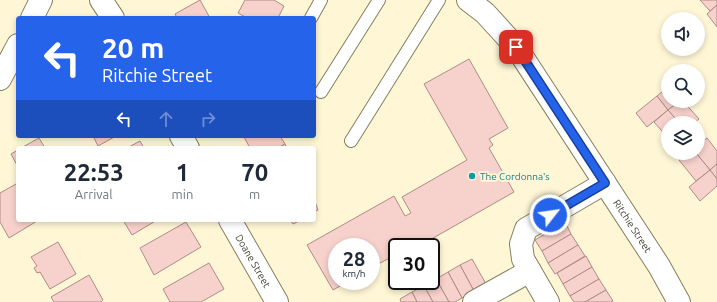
<!DOCTYPE html>
<style>
:root{--surface:#fff;--page:#f2f2f3;--text:#1f2937;--muted:#747a83}
body{margin:0;font-family:Ubuntu,sans-serif;background:var(--page);color:var(--text);height:100vh;display:flex;flex-direction:column;font-size:15px;white-space:nowrap}
*{box-sizing:border-box;margin:0}
p{font-size:13px;color:var(--muted)}
.icon{flex:none;width:22px;height:22px;fill:none;stroke:currentColor;stroke-width:2;stroke-linecap:round;stroke-linejoin:round}
.map{position:relative;flex:1;overflow:hidden}
.panel{position:absolute;left:16px;top:146px;width:300px;height:76px;display:flex;flex-direction:column;background:var(--surface);border-radius:4px;box-shadow:0 2px 6px #0003}
.panel>*{flex:none}
.hud{position:absolute;left:16px;top:16px;width:300px;height:122px;border-radius:4px;box-shadow:0 2px 6px #0003;background:#2563eb;color:#fff;overflow:hidden}
.fabs{position:absolute;left:661px;top:12px;display:grid;gap:8px}
.fabs a{display:grid;place-items:center;width:44px;height:44px;border-radius:50%;background:var(--surface);box-shadow:0 2px 6px #0003;font-size:20px}
.speed{position:absolute;left:328px;top:238px;display:flex;gap:8px;font-size:20px;font-weight:700;text-align:center}
.speed>*{display:grid;place-content:center;width:52px;height:52px;border-radius:50%;background:var(--surface);box-shadow:0 2px 6px #0003;line-height:1}
.speed small{font-size:10px;font-weight:400}
.speed .limit{border:2px solid #111;border-radius:6px;background:#fff;color:#111}
.pin{position:absolute;display:grid;place-items:center;width:34px;height:34px;color:#fff;margin:-17px;border-radius:8px;box-shadow:0 2px 6px #0006}
.me{position:absolute;width:44px;margin:-22px;rotate:60deg;stroke-linejoin:round;filter:drop-shadow(0 0 3px #0008)}
.turn{display:flex;align-items:center;gap:14px;height:84px;padding:0 20px;font-size:18px}
.turn .icon{width:52px;height:52px;stroke-width:2.5}
.turn b{display:block;font-size:28px;line-height:34px}
.lanes{display:flex;align-items:center;height:38px;padding:0 20px;background:#0003;justify-content:center;gap:20px;direction:ltr}
.lanes .off{opacity:.35}
.eta{display:flex;justify-content:space-evenly;align-items:center;height:68px;text-align:center}
.eta b{font-size:24px;font-weight:700;line-height:28px}
.map>svg:first-child{display:block}
.building{fill:#f7d1cb;stroke:#af8c86}
.lines{fill:none;stroke-linecap:round;stroke-linejoin:round}
.service-casing{stroke:#867f61;stroke-width:14}
.minor-casing{stroke:#867f61;stroke-width:24}
.service{stroke:#fff;stroke-width:12}
.minor{stroke:#fff;stroke-width:22}
.route-casing{stroke:#184099;stroke-width:10}
.route{stroke:#2563eb;stroke-width:7}
.culture-dot{fill:#0f9aa8;stroke:#fef6d5;stroke-width:1.5}
.labels{text-anchor:middle;dominant-baseline:central;stroke-width:4;stroke-linejoin:round;paint-order:stroke}
.culture-label{font-size:10px;fill:#0d838f;stroke:#fef6d5;text-anchor:start}
.street-label{font-size:10px;fill:#3c392c;stroke:#fef6d5}
</style>
<div class="map">
<svg width="717" height="302" viewBox="0 0 717 302">
<rect width="100%" height="100%" fill="#fef6d5"/>
<g class="building">
<polygon points="200,0 210,18 177,18 175,14"/>
<polygon points="245,0 274,0 284,6 278,18 247,18 238,13"/>
<polygon points="700,0 717,0 717,5 710,11"/>
<polygon points="717,5 717,27 707,14"/>
<polygon points="469,59 508,128 489,139 493,145 489,148 514,192 421,245 419,241 409,247 397,247 397,254 371,268 371,247 337,247 337,281 349,281 333,290 307,245 394,196 405,216 411,213 402,197 467,160 424,84"/>
<polygon points="668,87 668,101 680,101 668,110 657,96"/>
<polygon points="657,96 668,110 647,127 636,113"/>
<polygon points="680,101 683,101 699,119 694,123 679,123 668,110"/>
<polygon points="668,110 679,123 668,123 668,138 654,122"/>
<polygon points="93,136 116,136 98,146"/>
<polygon points="245,136 280,136 285,144 278,148 250,148 244,137"/>
<polygon points="39,138 45,148 21,148"/>
<polygon points="707,138 717,151 717,164 710,170 696,153 698,153 698,145"/>
<polygon points="140,141 144,148 127,148"/>
<polygon points="285,144 287,148 278,148"/>
<polygon points="18,150 18,167 11,154"/>
<polygon points="688,153 696,153 710,170 696,181 679,160"/>
<polygon points="717,164 717,179 710,170"/>
<polygon points="710,170 717,179 717,186 700,201 689,187"/>
<polygon points="16,184 18,187 18,220 37,221 9,238 0,222 0,193"/>
<polygon points="314,199 318,210 314,212"/>
<polygon points="123,220 157,220 132,235"/>
<polygon points="290,220 301,220 293,224"/>
<polygon points="186,222 201,247 154,275 140,248"/>
<polygon points="565,222 571,234 542,251 535,240"/>
<polygon points="571,234 578,245 548,263 542,251"/>
<polygon points="58,242 76,274 50,289 40,272 37,273 34,268 37,266 31,257"/>
<polygon points="578,245 585,256 555,274 548,263"/>
<polygon points="586,256 592,267 563,284 557,273"/>
<polygon points="472,259 486,284 474,291 460,265"/>
<polygon points="209,263 224,289 201,302 170,302 163,289"/>
<polygon points="460,265 474,291 462,298 448,272"/>
<polygon points="592,267 599,279 570,296 563,284"/>
<polygon points="448,272 462,298 455,302 449,302 436,279"/>
<polygon points="89,275 103,300 101,302 54,302 51,297"/>
<polygon points="436,279 449,302 433,302 424,286"/>
<polygon points="599,279 606,290 585,302 574,302 570,296"/>
<polygon points="424,286 433,302 417,302 412,292"/>
<polygon points="606,290 613,301 611,302 585,302"/>
<polygon points="412,292 417,302 401,302 400,299"/>
</g>
<g class="lines">
<g class="service-casing">
<g id="service">
<polyline points="311,18 321,0"/>
<polyline points="321,92 379,0"/>
<polyline points="351,141 439,0"/>
</g>
</g>
<g class="minor-casing">
<g id="minor">
<polyline points="101,0 113,18"/>
<path id="s1" d="M468,0L485,13L516,47L659,266L679,302"/>
<polyline points="32,18 41,0"/>
<polyline points="0,79 18,45"/>
<polyline points="181,136 188,148"/>
<path id="s2" d="M230,220L277,302"/>
<polyline points="474,302 530,271"/>
<polyline points="548,302 523,259 521,244 526,229 605,183"/>
</g>
</g>
<use href="#service" class="service"/>
<use href="#minor" class="minor"/>
</g>
<g class="lines">
<g class="route-casing">
<polyline id="route" points="516,47 605,183 550,215"/>
</g>
<use href="#route" class="route"/>
</g>
<circle class="culture-dot" cx="472" cy="176" r="4"/>
<g class="labels">
<g class="culture-label">
<text x="480" y="176">The Cordonna's</text>
</g>
<g class="street-label">
<text stroke="none"><textPath href="#s1" startOffset="281">Ritchie Street</textPath></text>
<text stroke="none"><textPath href="#s2" startOffset="47">Doane Street</textPath></text>
</g>
</g>
</svg>
<div class="fabs">
<a><svg class="icon" aria-label="sound" viewBox="0 0 24 24"><path d="M4 9h4l5-4v14l-5-4H4zM17 9q2 3 0 6"/></svg></a>
<a><svg class="icon" aria-label="search" viewBox="0 0 24 24"><circle cx="10" cy="10" r="6"/><path d="M15 15l6 6"/></svg></a>
<a><svg class="icon" aria-label="layers" viewBox="0 0 24 24"><path d="M12 4l9 5-9 5-9-5zM3 14l9 5 9-5"/></svg></a>
</div>
<div class="speed"><div>28<small>km/h</small></div><div class="limit">30</div></div>
<div class="pin" style="left:516px;top:47px;background:#d93025"><svg class="icon" aria-label="arrive" viewBox="0 0 24 24"><path d="M6 21V4h12l-3 4 3 4H6"/></svg></div>
<svg class="me" style="left:550px;top:215px" viewBox="-20 -20 40 40"><circle r="17" fill="#2563eb" stroke="#fff" stroke-width="3"/><path d="M0-11L8 9 0 5-8 9z" fill="#fff"/></svg>
<div class="hud">
<div class="turn"><svg class="icon" aria-label="left" viewBox="0 0 24 24"><path d="M17 20v-9H6M10 6l-5 5 5 5"/></svg><div><b>20 m</b>Ritchie Street</div></div>
<div class="lanes"><svg class="icon" aria-label="left" viewBox="0 0 24 24"><path d="M17 20v-9H6M10 6l-5 5 5 5"/></svg><svg class="icon off" aria-label="ahead" viewBox="0 0 24 24"><path d="M12 20V5M6 11l6-6 6 6"/></svg><svg class="icon off" aria-label="right" viewBox="0 0 24 24"><path d="M7 20v-9h11M14 6l5 5-5 5"/></svg></div>
</div>
<section class="panel">
<div class="eta">
<div><b>22:53</b><p>Arrival</p></div>
<div><b>1</b><p>min</p></div>
<div><b>70</b><p>m</p></div>
</div>
</section>
</div>
